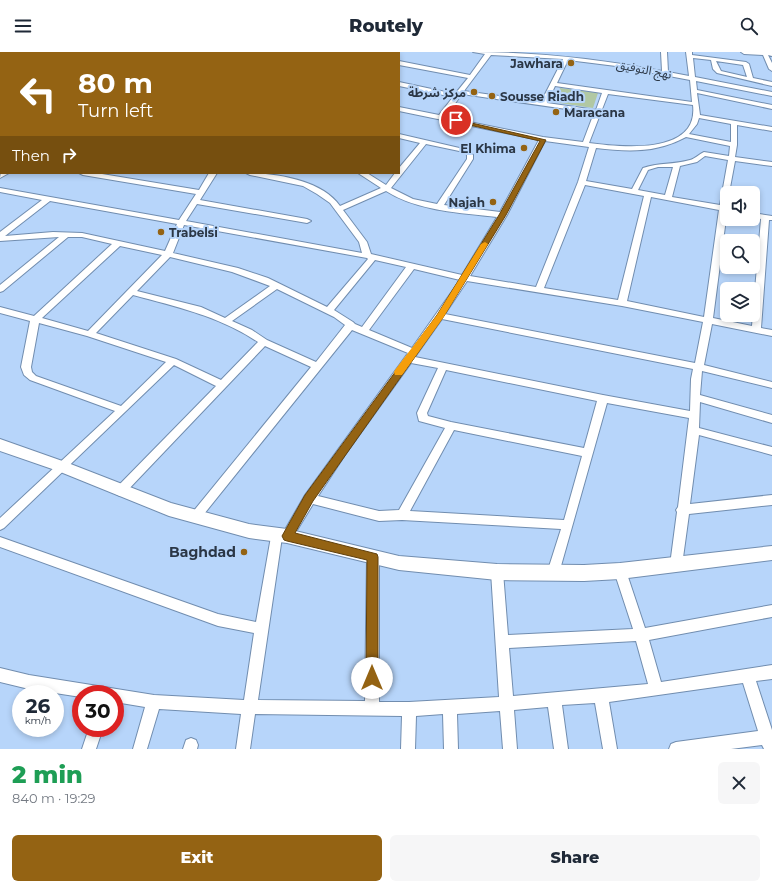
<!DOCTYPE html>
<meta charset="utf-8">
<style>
:root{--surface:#fff;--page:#f6f6f7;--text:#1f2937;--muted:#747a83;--accent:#946313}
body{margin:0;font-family:Montserrat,"Noto Sans Arabic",sans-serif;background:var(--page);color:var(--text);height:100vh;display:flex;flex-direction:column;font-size:15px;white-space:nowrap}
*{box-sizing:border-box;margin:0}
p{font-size:13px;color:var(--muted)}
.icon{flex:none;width:22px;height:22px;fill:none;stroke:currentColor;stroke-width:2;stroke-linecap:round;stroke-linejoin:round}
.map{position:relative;height:697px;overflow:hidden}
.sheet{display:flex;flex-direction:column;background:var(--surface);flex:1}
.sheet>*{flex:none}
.banner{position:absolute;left:0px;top:0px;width:400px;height:122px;box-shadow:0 2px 6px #0003;background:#946313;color:#fff;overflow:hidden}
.controls{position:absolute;left:720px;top:134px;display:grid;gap:8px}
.controls a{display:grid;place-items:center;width:40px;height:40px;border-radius:6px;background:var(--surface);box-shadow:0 2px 6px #0003;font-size:20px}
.speed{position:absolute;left:12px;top:633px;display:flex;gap:8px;font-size:20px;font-weight:700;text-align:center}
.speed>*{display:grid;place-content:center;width:52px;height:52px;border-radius:50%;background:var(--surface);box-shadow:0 2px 6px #0003;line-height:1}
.speed small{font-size:10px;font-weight:400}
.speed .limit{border:6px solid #d22;background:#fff;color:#111}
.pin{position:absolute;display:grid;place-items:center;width:34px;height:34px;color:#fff;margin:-17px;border:2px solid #fff;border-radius:50%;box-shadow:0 1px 4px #0007}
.me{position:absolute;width:44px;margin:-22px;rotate:0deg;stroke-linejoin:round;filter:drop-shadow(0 0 3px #0008)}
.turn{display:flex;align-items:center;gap:14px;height:84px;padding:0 12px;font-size:18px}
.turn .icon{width:52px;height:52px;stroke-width:2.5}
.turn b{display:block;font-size:28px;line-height:34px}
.then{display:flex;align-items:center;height:38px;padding:0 12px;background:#0003;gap:8px;font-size:15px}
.round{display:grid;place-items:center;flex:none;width:42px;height:42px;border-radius:6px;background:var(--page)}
.headline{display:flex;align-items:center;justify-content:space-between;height:68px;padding:0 12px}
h1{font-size:24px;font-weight:800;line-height:30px;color:#1e9e55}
.primary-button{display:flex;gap:8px;margin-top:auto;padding:8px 12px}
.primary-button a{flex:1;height:46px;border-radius:6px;background:var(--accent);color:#fff;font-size:16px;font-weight:800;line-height:46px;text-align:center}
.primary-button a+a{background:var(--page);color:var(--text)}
header{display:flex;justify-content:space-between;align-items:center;height:52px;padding:0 12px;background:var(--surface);font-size:18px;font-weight:800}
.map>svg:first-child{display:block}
.green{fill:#b1c8a3}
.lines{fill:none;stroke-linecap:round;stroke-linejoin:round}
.street-casing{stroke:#718daf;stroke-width:2}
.secondary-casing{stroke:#718daf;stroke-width:2}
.street{fill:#fff;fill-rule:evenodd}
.secondary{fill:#fff;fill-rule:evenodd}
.route{fill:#946313;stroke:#60400c}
.slow{fill:#f59e0b}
.poi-dot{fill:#946313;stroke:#b7d5fa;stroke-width:1.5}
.labels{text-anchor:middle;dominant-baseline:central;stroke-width:4;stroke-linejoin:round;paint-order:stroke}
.far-poi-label{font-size:12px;font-weight:bold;fill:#2b3746;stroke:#b7d5fa;text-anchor:end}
.far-street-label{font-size:12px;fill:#2b3746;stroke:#b7d5fa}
.poi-label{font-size:14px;font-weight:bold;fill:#2b3746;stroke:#b7d5fa;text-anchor:end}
</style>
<header><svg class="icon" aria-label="menu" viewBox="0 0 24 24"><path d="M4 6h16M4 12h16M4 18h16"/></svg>Routely<svg class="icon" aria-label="search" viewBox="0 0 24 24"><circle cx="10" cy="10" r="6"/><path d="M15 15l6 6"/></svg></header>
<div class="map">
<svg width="772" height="697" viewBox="0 0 772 697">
<rect width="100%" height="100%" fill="#b7d5fa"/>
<polygon class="green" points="560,36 598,41 593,56 553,50"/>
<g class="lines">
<g class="street-casing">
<g id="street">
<polygon points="193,0 203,0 204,1 194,1"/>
<polygon points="246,0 257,0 258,1 247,1"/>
<polygon points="263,0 270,0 262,1"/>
<polygon points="287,0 293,0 286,1"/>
<polygon points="345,0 351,0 344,1"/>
<path d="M473,0C537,0 600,7 662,19L661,0H667L668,20L689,24L686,0H692V3L746,10L749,12L753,26L772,30V34L717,21L713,17L711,8L693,6L695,25L772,40V44L696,29L697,38L772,53V57L697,41L700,63L772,75V79L737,73V93L735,105L772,110V114L735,109L729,141H727V159L713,266L752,274L761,167L753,165V161L772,164V168H769L761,276L772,278V284L712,272L704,313L772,330V336L702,319L700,343L772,363V371L700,350L699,376L772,395V403L699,383L690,452L772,443V453L689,462L682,513L680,517L676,518L672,517L670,513L677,460L676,458L678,455L689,366L607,351L559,521L557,525L553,526L549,525L547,521L561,477L402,468L379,469L313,452L291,488L287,489L283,488L282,485L258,648L365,649L367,505L369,501L373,500L377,501L379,505V650H409L499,645L491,520L493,516L497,515L501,516L503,520L508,583L633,577L614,519L616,515L620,514L624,515L626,519L645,576L772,553V565L649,588L661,630L772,613V627L756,629L772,678V697H764L762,693L731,697H669L671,692L676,690L758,679L743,631L609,650L617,697H603L595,651L562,653L568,697H554L548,655L514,658L517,697H503L500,659L457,662L458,697H444L443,662L416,664L415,697H401L402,664L255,662L250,697H236L241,662L159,657L147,697H133L145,655L115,650V642H81V645L29,637L0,630V616L29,623L154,643L244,648L254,581L218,574L0,495V485L218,562L256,570L272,479L276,478L280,479L282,483L305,443L408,301L352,278L200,467L196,469L192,467L190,464L192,461L311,315L265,294L124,442L120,444L116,442L114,439L116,436L216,334L174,313L4,476L0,478V466L115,359L30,328L24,323L21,315L30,269L0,261V255L34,264L112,192L82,185H68L3,239L0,240V233L59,185L0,189V180L42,148L0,140V136L179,168L196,142L83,123L79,121H96L199,138L209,121H217L200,148L307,167L311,169L307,171L197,152L186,169L362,201L359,190L330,151L317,142L303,134L250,123L246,121C276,121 322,128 340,154L381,136L358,121H367L386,133L395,121H399V116L420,91L399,86V82L468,98L473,103V107L444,153L500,160L539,88L399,59V55L439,63L453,45L399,34V30L455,42L468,26L399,13V9L470,23L485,2ZM491,3L563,7L541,50L464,39ZM568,8L616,14L690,28L692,50L557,31ZM716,9L743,13L747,25L721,19ZM555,34L602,41L596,58L547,51ZM462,42L594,61L583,90L543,85L445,65ZM608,42L693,53C699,104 620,95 589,91ZM699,66L731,72V90L689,82L697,72ZM686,85L730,94L729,104L704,100C699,102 695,107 690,108C673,113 660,110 643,116L632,137L586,129L596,96C629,100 656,101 686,85ZM545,89L589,95L578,130L536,235L470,224L507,163ZM426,92L464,100L467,103V107L437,152L413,147L391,136ZM705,104L728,108L720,153L672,145L680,114L697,110ZM658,115H673L665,143L638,138L648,118ZM585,133L644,144L618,248L544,236ZM386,139C417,159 461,161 497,165L462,223L371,202L367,190L343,158ZM651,145L719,158L704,265L627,249ZM50,149L177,172L165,199L82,181L53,180L5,184ZM184,173L367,206L368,207L327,255L268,226L238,216L173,201ZM120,194L162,203L88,279L42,266ZM170,205L232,220L270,234L225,266L201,255L137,239ZM375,208L406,215L362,275L355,272L353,270L334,258ZM414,217L460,228L412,296L369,278ZM467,229L622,254L703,270L695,311L445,262ZM277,237L334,265L345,273L316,310L267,288L252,278L232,269ZM133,243C177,255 219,264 258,290L221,328L176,307L96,281ZM442,267L693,317L691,327L690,359L603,343L415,305ZM39,271L87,284L166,310L121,354L36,324L32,320L31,315ZM411,311L438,316L417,361L419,369L445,376L399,458L379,459L318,444L345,403ZM446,318L597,349L584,396L451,370L428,364L427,361ZM454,378L582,404L564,468L410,459ZM636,589L648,632L513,644L509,596Z"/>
<polygon points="741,0 772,0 772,4 768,3 772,11 772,19 769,17 763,3 744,2"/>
<polygon points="0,105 1,105 0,110"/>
<polygon points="1,120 1,121 9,121 0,126"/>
<polygon points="89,676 103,676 96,697 82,697"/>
<polygon points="191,686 196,688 198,693 197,697 183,697 186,688"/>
</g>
</g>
<g class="secondary-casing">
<g id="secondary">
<polygon points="189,0 198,0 188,1"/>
<rect x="0" y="89" width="1" height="6"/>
<polygon points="0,387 68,411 171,451 249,472 287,477 399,504 497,512 584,513 620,511 772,494 772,508 620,527 584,529 497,528 399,518 287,491 249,486 169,464 58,419 0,399"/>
</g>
</g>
<use href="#street" class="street"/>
<use href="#secondary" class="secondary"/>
</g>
<polygon class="route" points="454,67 546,88 506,163 444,264 313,449 295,481 377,502 378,505 378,626 376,630 372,632 368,630 366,626 367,508 287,489 284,488 282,484 305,443 437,263 499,163 540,89 456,70 454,70"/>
<polygon class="slow" points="485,190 488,192 443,266 402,323 395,323 394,320 395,318 437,263 481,192"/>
<g class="poi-dot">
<circle cx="571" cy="11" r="4"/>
<circle cx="474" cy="40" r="4"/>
<circle cx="492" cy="44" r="4"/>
<circle cx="556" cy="60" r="4"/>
<circle cx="524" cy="96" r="4"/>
<circle cx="493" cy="150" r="4"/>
<circle cx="161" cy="180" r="4"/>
<circle cx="244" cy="500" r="4"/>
</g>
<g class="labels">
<g class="far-poi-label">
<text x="563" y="11">Jawhara</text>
<text x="466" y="40">مركز شرطة</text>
<text x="500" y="44" text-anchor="start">Sousse Riadh</text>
<text x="564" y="60" text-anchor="start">Maracana</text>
<text x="516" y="96">El Khima</text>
<text x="485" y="150">Najah</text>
<text x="169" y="180" text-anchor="start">Trabelsi</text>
</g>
<g class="far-street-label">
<text transform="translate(644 17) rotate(11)">نهج التوفيق</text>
</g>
<g class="poi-label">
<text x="236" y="500">Baghdad</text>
</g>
</g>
</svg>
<div class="controls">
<a><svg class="icon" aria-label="sound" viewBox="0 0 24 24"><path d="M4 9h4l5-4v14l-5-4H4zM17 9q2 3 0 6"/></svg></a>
<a><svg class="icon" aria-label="search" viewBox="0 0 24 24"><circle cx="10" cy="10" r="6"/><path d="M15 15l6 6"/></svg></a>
<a><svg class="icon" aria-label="layers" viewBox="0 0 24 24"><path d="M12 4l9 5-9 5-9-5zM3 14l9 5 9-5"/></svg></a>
</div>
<div class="speed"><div>26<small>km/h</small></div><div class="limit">30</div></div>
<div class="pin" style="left:456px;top:68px;background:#d93025"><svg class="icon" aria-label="arrive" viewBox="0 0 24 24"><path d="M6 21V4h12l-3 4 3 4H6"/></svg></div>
<svg class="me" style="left:372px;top:626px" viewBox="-20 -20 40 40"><circle r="19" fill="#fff"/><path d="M0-13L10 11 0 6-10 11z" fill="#946313"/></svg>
<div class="banner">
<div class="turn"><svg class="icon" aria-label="left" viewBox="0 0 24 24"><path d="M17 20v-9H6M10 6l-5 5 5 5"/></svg><div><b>80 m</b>Turn left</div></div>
<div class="then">Then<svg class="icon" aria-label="right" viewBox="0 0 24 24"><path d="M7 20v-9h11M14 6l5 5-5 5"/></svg></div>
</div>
</div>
<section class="sheet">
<div class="headline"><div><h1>2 min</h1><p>840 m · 19:29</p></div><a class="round"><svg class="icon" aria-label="close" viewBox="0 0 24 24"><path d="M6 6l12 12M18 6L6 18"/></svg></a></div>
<div class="primary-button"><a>Exit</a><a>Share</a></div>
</section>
